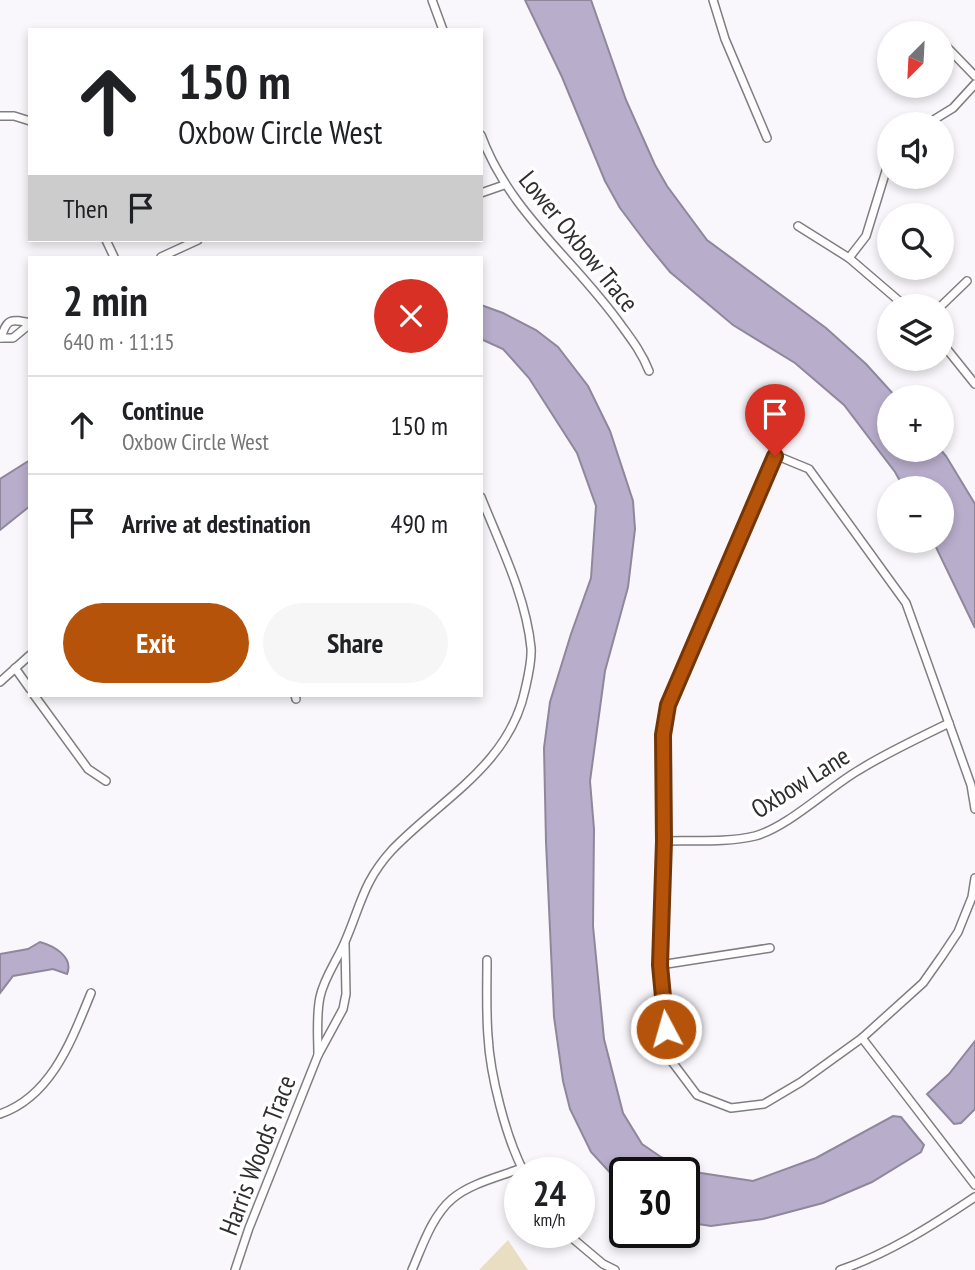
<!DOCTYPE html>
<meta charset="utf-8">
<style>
:root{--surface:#fff;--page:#f6f6f6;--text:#202124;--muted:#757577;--line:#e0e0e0;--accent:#b45309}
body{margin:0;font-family:"PT Sans Narrow",sans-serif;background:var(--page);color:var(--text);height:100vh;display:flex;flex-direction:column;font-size:26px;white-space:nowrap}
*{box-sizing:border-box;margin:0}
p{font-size:23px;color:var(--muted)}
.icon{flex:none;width:38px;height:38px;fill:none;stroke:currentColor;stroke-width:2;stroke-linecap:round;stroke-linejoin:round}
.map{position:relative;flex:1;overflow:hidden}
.panel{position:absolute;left:28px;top:256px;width:455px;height:441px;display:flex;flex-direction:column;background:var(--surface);border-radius:0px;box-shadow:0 4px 10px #0003}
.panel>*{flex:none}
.guide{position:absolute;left:28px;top:28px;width:455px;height:214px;border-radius:0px;box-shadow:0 4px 10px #0003;background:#fff;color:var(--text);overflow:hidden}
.needle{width:46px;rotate:204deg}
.tools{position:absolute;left:877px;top:21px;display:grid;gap:14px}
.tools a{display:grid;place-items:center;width:77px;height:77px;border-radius:50%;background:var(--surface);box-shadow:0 4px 10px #0003;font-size:35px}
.speed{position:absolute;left:504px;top:1157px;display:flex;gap:14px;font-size:35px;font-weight:700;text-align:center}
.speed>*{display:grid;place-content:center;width:91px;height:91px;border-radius:50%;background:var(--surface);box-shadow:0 4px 10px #0003;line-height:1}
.speed small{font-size:18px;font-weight:400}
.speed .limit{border:4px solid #111;border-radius:10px;background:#fff;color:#111}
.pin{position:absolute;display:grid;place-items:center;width:60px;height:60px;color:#fff;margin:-72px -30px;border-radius:50% 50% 50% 0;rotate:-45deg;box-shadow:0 0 7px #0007}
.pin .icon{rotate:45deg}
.me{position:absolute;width:77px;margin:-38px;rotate:354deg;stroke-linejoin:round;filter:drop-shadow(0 0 5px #0008)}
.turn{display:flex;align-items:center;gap:24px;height:147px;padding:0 35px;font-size:32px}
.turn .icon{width:91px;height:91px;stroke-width:2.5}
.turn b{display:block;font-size:49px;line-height:60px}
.then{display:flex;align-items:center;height:66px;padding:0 35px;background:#0003;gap:14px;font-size:26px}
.round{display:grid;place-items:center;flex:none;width:74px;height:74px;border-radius:37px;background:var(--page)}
.overview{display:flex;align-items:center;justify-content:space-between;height:119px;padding:0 35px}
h1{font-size:42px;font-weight:600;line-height:52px}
.action{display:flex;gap:14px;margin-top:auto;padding:14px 35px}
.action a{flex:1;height:80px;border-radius:42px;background:var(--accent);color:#fff;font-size:28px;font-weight:600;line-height:80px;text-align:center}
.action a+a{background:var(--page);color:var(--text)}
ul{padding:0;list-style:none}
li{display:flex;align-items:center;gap:21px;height:98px;padding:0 35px;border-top:2px solid var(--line)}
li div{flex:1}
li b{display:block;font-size:26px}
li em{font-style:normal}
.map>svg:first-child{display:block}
.green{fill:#e9dec1}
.water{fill:#b8adcb;stroke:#8f879c;stroke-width:2}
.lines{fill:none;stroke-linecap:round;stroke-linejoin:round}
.minor-casing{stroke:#807e82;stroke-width:10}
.minor{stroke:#fff;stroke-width:7}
.route-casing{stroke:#753606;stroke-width:18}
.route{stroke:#b45309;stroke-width:12}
.labels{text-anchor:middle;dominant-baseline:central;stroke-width:7;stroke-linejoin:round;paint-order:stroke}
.street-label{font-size:26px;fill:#2f2f30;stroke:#fff}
</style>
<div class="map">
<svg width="975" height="1270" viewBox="0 0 975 1270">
<rect width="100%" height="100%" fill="#f9f7fb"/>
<polygon class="green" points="508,1240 528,1270 479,1270"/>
<g class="water">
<polygon points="525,0 591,0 626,100 655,165 667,186 707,240 826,328 866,364 896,397 889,397 889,450 941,450 946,456 975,504 975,628 933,541 942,541 942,488 904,488 895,472 844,405 795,363 733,325 670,272 647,244 620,208 605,181 562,77"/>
<polygon points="481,305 503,313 536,330 558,347 588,386 610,431 633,501 635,529 628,587 605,671 590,781 594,829 593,926 604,1039 623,1113 642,1144 661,1157 683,1168 701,1173 753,1181 816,1158 893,1116 901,1117 924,1145 921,1152 872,1182 823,1203 763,1219 711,1226 684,1222 684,1172 625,1172 625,1189 591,1152 570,1109 563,1081 554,1017 546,842 544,748 550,702 571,634 591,578 596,506 577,453 529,378 503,349 481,339"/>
<polygon points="30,460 30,506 0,530 0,479"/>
<path d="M40,942C54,946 74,957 67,974L53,969L13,976L0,993V954L28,949Z"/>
<polygon points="975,1041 975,1109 961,1123 954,1124 927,1094 949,1074"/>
</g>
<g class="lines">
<g class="minor-casing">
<g id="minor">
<polyline points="432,0 443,30"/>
<polyline points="713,0 725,39 767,138"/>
<polyline points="942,42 975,76"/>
<polyline points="0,116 14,116 30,121"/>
<polyline points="927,124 953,108 975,84"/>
<path d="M481,135C509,212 575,260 621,325C632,340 642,353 649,371"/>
<polyline points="481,193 504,185"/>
<polyline points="798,226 849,258 905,306"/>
<polyline points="106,240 114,257"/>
<polyline points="161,257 198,240"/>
<polyline points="849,258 866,236 889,161"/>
<polyline points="941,306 967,281"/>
<polyline points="0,338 13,338 30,324"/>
<path d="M1,338C7,318 11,319 30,323"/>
<polyline points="942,343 975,384"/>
<polyline points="15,668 30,689"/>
<polyline points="0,682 30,655"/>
<polyline points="34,695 88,769 106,781"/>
<polyline points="295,695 296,699"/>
<polyline points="975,809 971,785 906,603 809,469 775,455 668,705 663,735 664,841 660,965 666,1029 673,1063 697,1095 731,1108 764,1104 801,1082 862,1038 923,983 942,956 958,932 972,897 975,878"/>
<path d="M664,841C693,840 726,843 755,836C788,827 828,788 859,770C888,752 919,738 949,723"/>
<path d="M487,960C487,985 486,1011 488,1036C490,1075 506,1138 524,1172"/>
<polyline points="660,965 770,948"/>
<polyline points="862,1038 975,1185"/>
<path d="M318,1055C318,1036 316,1016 320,997C324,978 336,962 344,944C361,906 362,883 392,850C441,799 509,765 525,690C528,677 532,661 531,648C526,596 500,545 481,497"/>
<path d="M0,1114C52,1096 72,1039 91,993"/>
<polyline points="565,1232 603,1264 615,1270"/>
<polyline points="235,1270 249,1228 318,1055 343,1009 346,994 345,944"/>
<path d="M412,1270C422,1247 432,1216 452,1199C471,1183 499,1177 522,1168"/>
<path d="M840,1270C888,1254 933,1225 975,1197"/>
</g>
</g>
<use href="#minor" class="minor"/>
</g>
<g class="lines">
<g class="route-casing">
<polyline id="route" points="666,1029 660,965 664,841 663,735 668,705 775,456"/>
</g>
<use href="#route" class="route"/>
</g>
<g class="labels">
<g class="street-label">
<text transform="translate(579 241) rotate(51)">Lower Oxbow Trace</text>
<text transform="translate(800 782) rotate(-32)">Oxbow Lane</text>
<text transform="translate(257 1155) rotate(-69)">Harris Woods Trace</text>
</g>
</g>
</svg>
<div class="tools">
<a><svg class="needle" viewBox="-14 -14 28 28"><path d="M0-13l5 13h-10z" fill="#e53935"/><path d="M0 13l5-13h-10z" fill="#757577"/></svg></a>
<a><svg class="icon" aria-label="sound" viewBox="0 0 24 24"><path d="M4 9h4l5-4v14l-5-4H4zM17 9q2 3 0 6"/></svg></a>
<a><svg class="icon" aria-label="search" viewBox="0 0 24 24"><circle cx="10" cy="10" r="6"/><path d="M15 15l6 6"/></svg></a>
<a><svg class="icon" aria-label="layers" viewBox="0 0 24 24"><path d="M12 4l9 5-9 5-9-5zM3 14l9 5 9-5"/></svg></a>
<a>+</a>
<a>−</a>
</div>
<div class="speed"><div>24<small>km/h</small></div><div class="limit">30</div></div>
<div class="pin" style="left:775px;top:456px;background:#d93025"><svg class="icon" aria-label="arrive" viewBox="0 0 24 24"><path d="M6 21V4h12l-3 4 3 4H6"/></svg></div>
<svg class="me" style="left:666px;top:1029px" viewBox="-20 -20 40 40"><circle r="17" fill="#b45309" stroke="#fff" stroke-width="3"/><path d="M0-11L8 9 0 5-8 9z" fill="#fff"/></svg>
<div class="guide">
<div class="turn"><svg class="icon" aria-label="ahead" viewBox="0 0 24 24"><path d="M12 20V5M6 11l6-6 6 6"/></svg><div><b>150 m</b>Oxbow Circle West</div></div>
<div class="then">Then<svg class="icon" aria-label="arrive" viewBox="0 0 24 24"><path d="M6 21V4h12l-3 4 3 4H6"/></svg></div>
</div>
<section class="panel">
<div class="overview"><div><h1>2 min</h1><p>640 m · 11:15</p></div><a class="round" style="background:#d93025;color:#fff"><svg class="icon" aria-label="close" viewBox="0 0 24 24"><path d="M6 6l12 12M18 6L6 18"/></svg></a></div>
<ul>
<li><svg class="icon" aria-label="ahead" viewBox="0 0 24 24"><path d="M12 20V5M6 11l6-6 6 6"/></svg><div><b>Continue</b><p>Oxbow Circle West</p></div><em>150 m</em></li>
<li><svg class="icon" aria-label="arrive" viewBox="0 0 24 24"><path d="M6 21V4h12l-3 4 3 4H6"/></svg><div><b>Arrive at destination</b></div><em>490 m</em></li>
</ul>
<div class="action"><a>Exit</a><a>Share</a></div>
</section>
</div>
